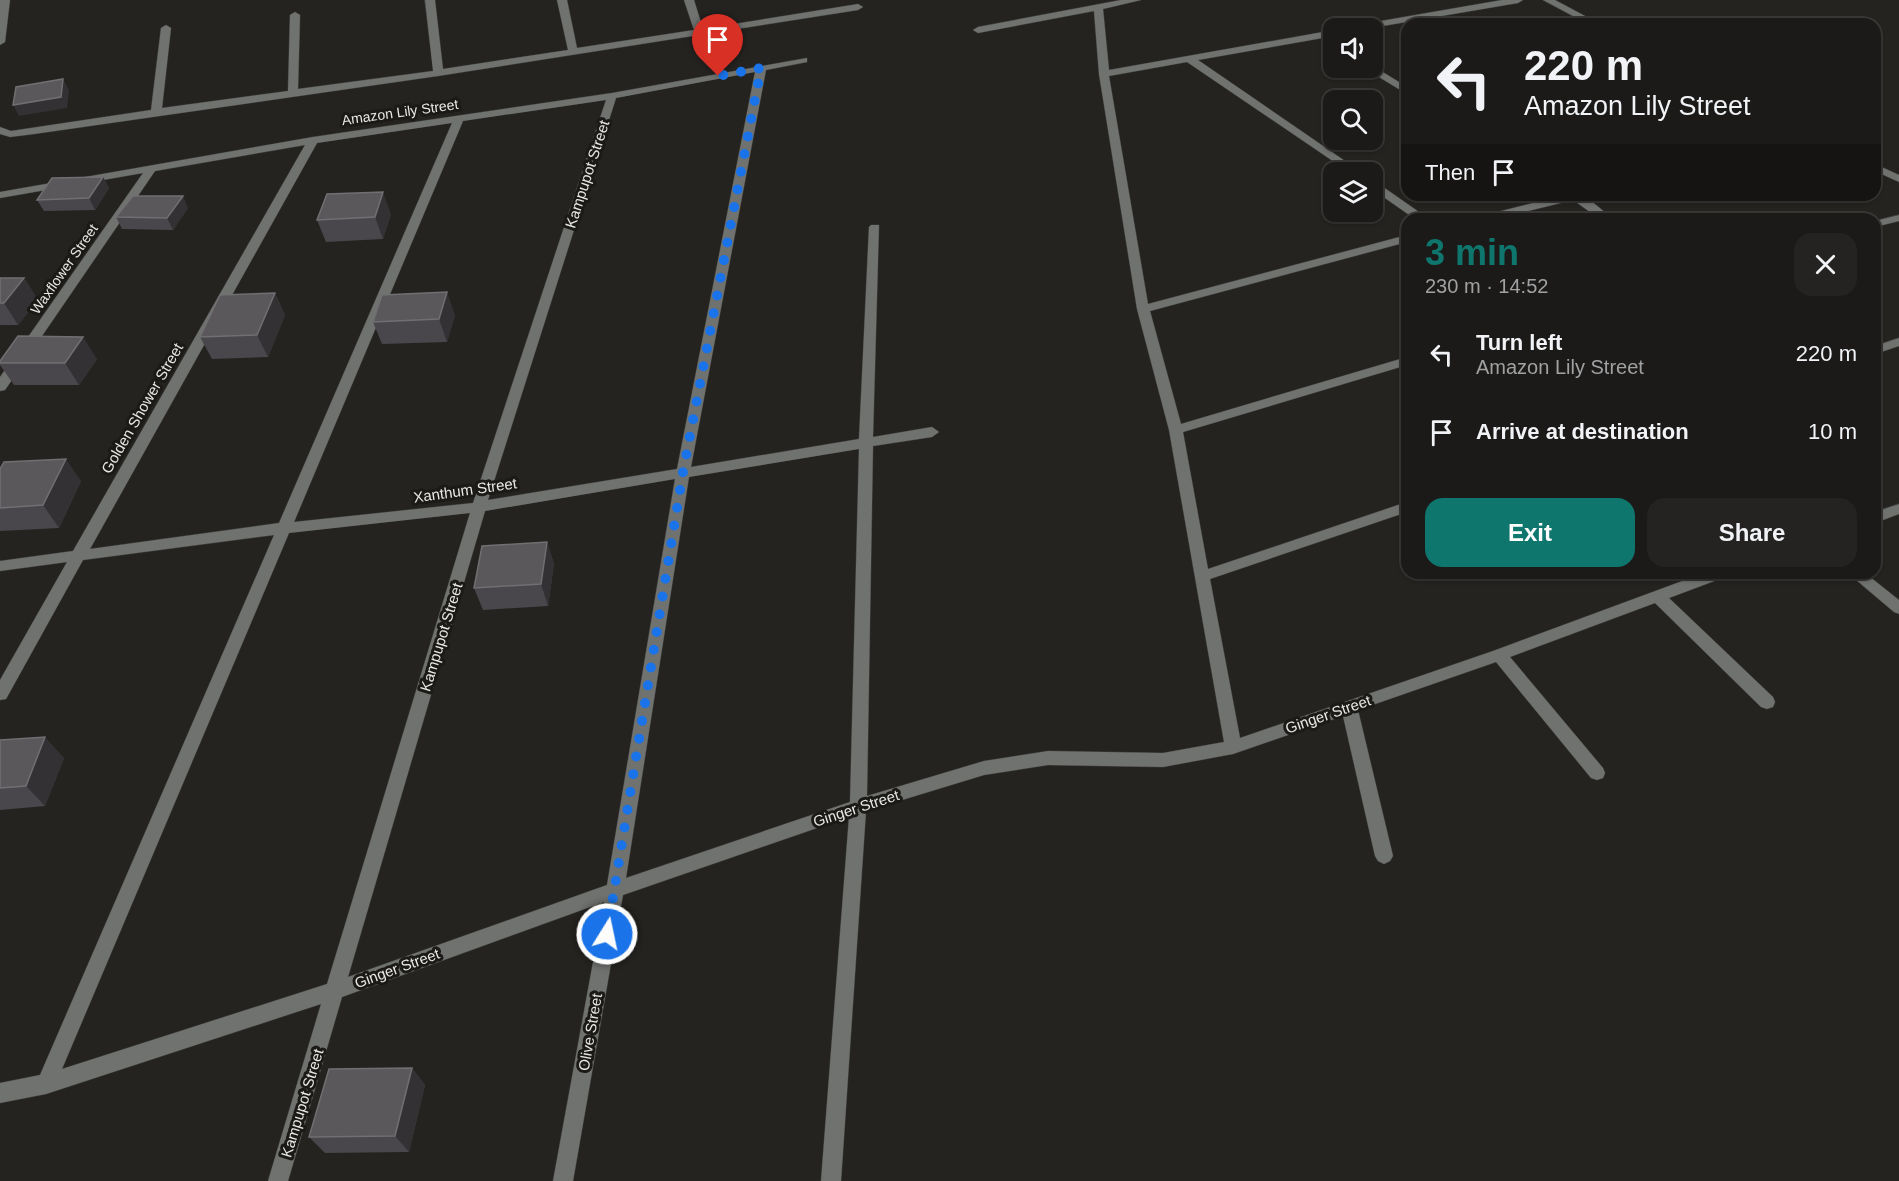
<!DOCTYPE html>
<meta charset="utf-8">
<style>
:root{--surface:#1b1a18;--page:#242321;--text:#f1f3f6;--muted:#a0a1a2;--line:#393837;--accent:#0f766e}
body{margin:0;font-family:Helvetica,sans-serif;background:var(--page);color:var(--text);height:100vh;display:flex;flex-direction:column;font-size:22px;white-space:nowrap}
*{box-sizing:border-box;margin:0}
p{font-size:20px;color:var(--muted)}
.icon{flex:none;width:33px;height:33px;fill:none;stroke:currentColor;stroke-width:2;stroke-linecap:round;stroke-linejoin:round}
.map{position:relative;flex:1;overflow:hidden}
.details{position:absolute;left:1401px;top:213px;width:480px;height:366px;display:flex;flex-direction:column;background:var(--surface);border-radius:18px;box-shadow:0 2px 4px #0004,0 0 0 2px var(--line)}
.details>*{flex:none}
.hud{position:absolute;left:1401px;top:18px;width:480px;height:183px;border-radius:18px;box-shadow:0 2px 4px #0004,0 0 0 2px var(--line);background:#1b1a18;color:var(--text);overflow:hidden}
.tools{position:absolute;left:1323px;top:18px;display:grid;gap:12px}
.tools a{display:grid;place-items:center;width:60px;height:60px;border-radius:12px;background:var(--surface);box-shadow:0 2px 4px #0004,0 0 0 2px var(--line);font-size:30px}
.pin{position:absolute;display:grid;place-items:center;width:51px;height:51px;color:#fff;margin:-62px -26px;border-radius:50% 50% 50% 0;rotate:-45deg;box-shadow:0 0 6px #0007}
.pin .icon{rotate:45deg}
.me{position:absolute;width:66px;margin:-33px;rotate:10deg;stroke-linejoin:round;filter:drop-shadow(0 0 4px #0008)}
.turn{display:flex;align-items:center;gap:21px;height:126px;padding:0 24px;font-size:27px}
.turn .icon{width:78px;height:78px;stroke-width:2.5}
.turn b{display:block;font-size:42px;line-height:51px}
.then{display:flex;align-items:center;height:57px;padding:0 24px;background:#0003;gap:12px;font-size:22px}
.round{display:grid;place-items:center;flex:none;width:63px;height:63px;border-radius:18px;background:var(--page)}
.overview{display:flex;align-items:center;justify-content:space-between;height:102px;padding:0 24px}
h1{font-size:36px;font-weight:700;line-height:45px;color:var(--accent)}
.primary-button{display:flex;gap:12px;margin-top:auto;padding:12px 24px}
.primary-button a{flex:1;height:69px;border-radius:18px;background:var(--accent);color:#fff;font-size:24px;font-weight:700;line-height:69px;text-align:center}
.primary-button a+a{background:var(--page);color:var(--text)}
ul{padding:0;list-style:none}
li{display:flex;align-items:center;gap:18px;height:78px;padding:0 24px}
li div{flex:1}
li b{display:block;font-size:22px}
li em{font-style:normal}
.map>svg:first-child{display:block}
.lines{fill:none;stroke-linecap:round;stroke-linejoin:round}
.minor-casing{stroke:#3f3f3c;stroke-width:1}
.minor{fill:#707270;fill-rule:evenodd}
.wall{fill:#49474b}
.shaded-wall{fill:#333133}
.building{fill:#5a585b;stroke:#706f71;stroke-width:1.5}
.route{stroke:#1a73e8;stroke-width:10;stroke-dasharray:0 18}
.labels{text-anchor:middle;dominant-baseline:central;stroke-width:6;stroke-linejoin:round;paint-order:stroke}
.far-street-label{font-size:14px;fill:#e8e8e5;stroke:#1b1a17}
.street-label{font-size:15px;fill:#e8e8e5;stroke:#1b1a17}
</style>
<div class="map">
<svg width="1899" height="1181" viewBox="0 0 1899 1181">
<rect width="100%" height="100%" fill="#242320"/>
<g class="lines">
<g class="minor-casing">
<g id="minor">
<polygon points="0,0 10,0 5,42 0,45"/>
<polygon points="425,0 435,0 443,69 568,50 557,0 567,0 577,48 694,30 684,0 694,0 703,29 858,4 863,7 858,10 438,76 34,134 10,137 0,134 0,127 11,131 151,110 161,28 166,25 171,28 162,108 288,91 290,15 295,12 300,15 298,89 433,71"/>
<path d="M1121,0H1141L1103,9L1109,70L1334,30V36L1198,60L1361,172H1349L1187,62L1109,76L1148,304L1407,235V242L1150,311L1181,424L1407,357V365L1183,432L1208,569L1407,502V512L1210,579L1240,738L1493,651L1704,573H1727L1725,577L1669,598L1773,697L1775,702L1773,707L1767,709L1761,707L1655,603L1510,657L1603,768L1605,773L1603,778L1597,780L1591,778L1496,662L1358,710L1393,856L1390,861L1384,864L1378,861L1375,856L1343,716L1233,754L1163,767L1048,765L984,775L866,811L841,1181H821L849,817L623,895L573,1181H553L604,902L342,997L288,1181H268L321,1004L46,1094L0,1103V1083L40,1075L274,535L83,560L6,699L0,700V680L67,562L0,571V561L73,551L305,145L155,171L5,390L0,391V377L143,173L0,198V192L313,137L612,93L807,58V62L766,70L691,467L859,439L869,227L871,225H879L873,437L932,427L939,432L932,437L873,446L867,796L984,761L1048,751L1163,753L1224,742L1169,430L1137,309L1099,74L1094,11L978,33L973,30L978,27ZM755,72L677,469L488,500L616,98ZM606,100L473,503L294,522L463,121ZM452,123L279,523L90,549L317,143ZM859,449L850,802L626,878L689,477ZM675,479L607,885L348,977L485,511ZM470,513L327,984L62,1069L289,533Z"/>
<polygon points="1502,0 1523,0 1518,3 1371,28 1353,28 1358,25"/>
<polygon points="1543,0 1555,0 1600,24 1588,24"/>
<polygon points="1373,66 1407,87 1407,94 1364,68"/>
<polygon points="1875,164 1899,175 1899,182 1875,171"/>
<polygon points="1372,181 1376,182 1429,219 1415,219 1372,189"/>
<polygon points="1565,195 1584,195 1613,219 1600,219 1573,200 1496,219 1476,219 1478,217"/>
<polygon points="1899,215 1899,221 1875,227 1875,221"/>
<polygon points="1899,338 1899,346 1875,354 1875,346"/>
<polygon points="1899,504 1899,514 1875,523 1875,512"/>
<polygon points="1848,573 1865,573 1899,600 1899,614 1894,612"/>
</g>
</g>
<use href="#minor" class="minor"/>
</g>
<g class="wall">
<polygon points="103,177 109,188 95,210 44,211 37,200"/>
<polygon points="188,208 173,230 122,229 116,217"/>
<polygon points="391,214 383,239 326,242 317,220"/>
<polygon points="0,278 24,278 38,300 18,325 0,325"/>
<polygon points="275,293 285,315 268,357 212,359 200,337"/>
<polygon points="455,315 447,342 382,344 373,322"/>
<polygon points="97,359 79,385 14,385 0,365 0,361"/>
<polygon points="0,469 81,481 59,528 0,531"/>
<polygon points="547,542 554,564 548,606 483,610 474,588"/>
<polygon points="0,740 64,758 45,806 0,810"/>
<polygon points="412,1068 425,1085 409,1152 325,1153 309,1137"/>
</g>
<g class="shaded-wall">
<polygon points="63,79 69,90 67,108 19,116 13,105"/>
<polygon points="103,177 109,188 95,210 89,198"/>
<polygon points="383,192 391,214 383,239 375,217"/>
<polygon points="183,196 188,208 173,230 167,218"/>
<polygon points="24,278 38,300 18,325 4,303"/>
<polygon points="447,292 455,315 447,342 439,319"/>
<polygon points="275,293 285,315 268,357 257,335"/>
<polygon points="83,337 97,359 79,385 65,363"/>
<polygon points="66,459 81,481 59,528 43,505"/>
<polygon points="547,542 554,564 548,606 541,584"/>
<polygon points="45,737 64,758 45,806 26,786"/>
<polygon points="412,1068 425,1085 409,1152 395,1136"/>
</g>
<g class="building">
<polygon points="63,79 61,97 13,105 16,87"/>
<polygon points="103,177 89,198 37,200 52,178"/>
<polygon points="383,192 375,217 317,220 327,194"/>
<polygon points="133,196 183,196 167,218 116,217"/>
<polygon points="0,278 24,278 4,303 0,303"/>
<polygon points="447,292 439,319 373,322 382,295"/>
<polygon points="275,293 257,335 200,337 220,295"/>
<polygon points="18,336 83,337 65,363 0,363 0,361"/>
<polygon points="66,459 43,505 0,508 0,469 4,462"/>
<polygon points="547,542 541,584 474,588 482,546"/>
<polygon points="45,737 26,786 0,788 0,740"/>
<polygon points="412,1068 395,1136 309,1137 329,1069"/>
</g>
<g class="lines">
<polyline class="route" points="607,934 683,472 761,68 718,76"/>
</g>
<g class="labels">
<g class="far-street-label">
<text transform="translate(400 112) rotate(-8)">Amazon Lily Street</text>
<text transform="translate(64 269) rotate(-55)">Waxflower Street</text>
</g>
<g class="street-label">
<text transform="translate(587 174) rotate(-72)">Kampupot Street</text>
<text transform="translate(142 408) rotate(-60)">Golden Shower Street</text>
<text transform="translate(465 490) rotate(-8)">Xanthum Street</text>
<text transform="translate(441 637) rotate(-73)">Kampupot Street</text>
<text transform="translate(1328 714) rotate(-19)">Ginger Street</text>
<text transform="translate(856 808) rotate(-18)">Ginger Street</text>
<text transform="translate(397 968) rotate(-20)">Ginger Street</text>
<text transform="translate(590 1032) rotate(-80)">Olive Street</text>
<text transform="translate(302 1103) rotate(-73)">Kampupot Street</text>
</g>
</g>
</svg>
<div class="tools">
<a><svg class="icon" aria-label="sound" viewBox="0 0 24 24"><path d="M4 9h4l5-4v14l-5-4H4zM17 9q2 3 0 6"/></svg></a>
<a><svg class="icon" aria-label="search" viewBox="0 0 24 24"><circle cx="10" cy="10" r="6"/><path d="M15 15l6 6"/></svg></a>
<a><svg class="icon" aria-label="layers" viewBox="0 0 24 24"><path d="M12 4l9 5-9 5-9-5zM3 14l9 5 9-5"/></svg></a>
</div>
<div class="pin" style="left:718px;top:76px;background:#d93025"><svg class="icon" aria-label="arrive" viewBox="0 0 24 24"><path d="M6 21V4h12l-3 4 3 4H6"/></svg></div>
<svg class="me" style="left:607px;top:934px" viewBox="-20 -20 40 40"><circle r="17" fill="#1a73e8" stroke="#fff" stroke-width="3"/><path d="M0-11L8 9 0 5-8 9z" fill="#fff"/></svg>
<div class="hud">
<div class="turn"><svg class="icon" aria-label="left" viewBox="0 0 24 24"><path d="M17 20v-9H6M10 6l-5 5 5 5"/></svg><div><b>220 m</b>Amazon Lily Street</div></div>
<div class="then">Then<svg class="icon" aria-label="arrive" viewBox="0 0 24 24"><path d="M6 21V4h12l-3 4 3 4H6"/></svg></div>
</div>
<section class="details">
<div class="overview"><div><h1>3 min</h1><p>230 m · 14:52</p></div><a class="round"><svg class="icon" aria-label="close" viewBox="0 0 24 24"><path d="M6 6l12 12M18 6L6 18"/></svg></a></div>
<ul>
<li><svg class="icon" aria-label="left" viewBox="0 0 24 24"><path d="M17 20v-9H6M10 6l-5 5 5 5"/></svg><div><b>Turn left</b><p>Amazon Lily Street</p></div><em>220 m</em></li>
<li><svg class="icon" aria-label="arrive" viewBox="0 0 24 24"><path d="M6 21V4h12l-3 4 3 4H6"/></svg><div><b>Arrive at destination</b></div><em>10 m</em></li>
</ul>
<div class="primary-button"><a>Exit</a><a>Share</a></div>
</section>
</div>
